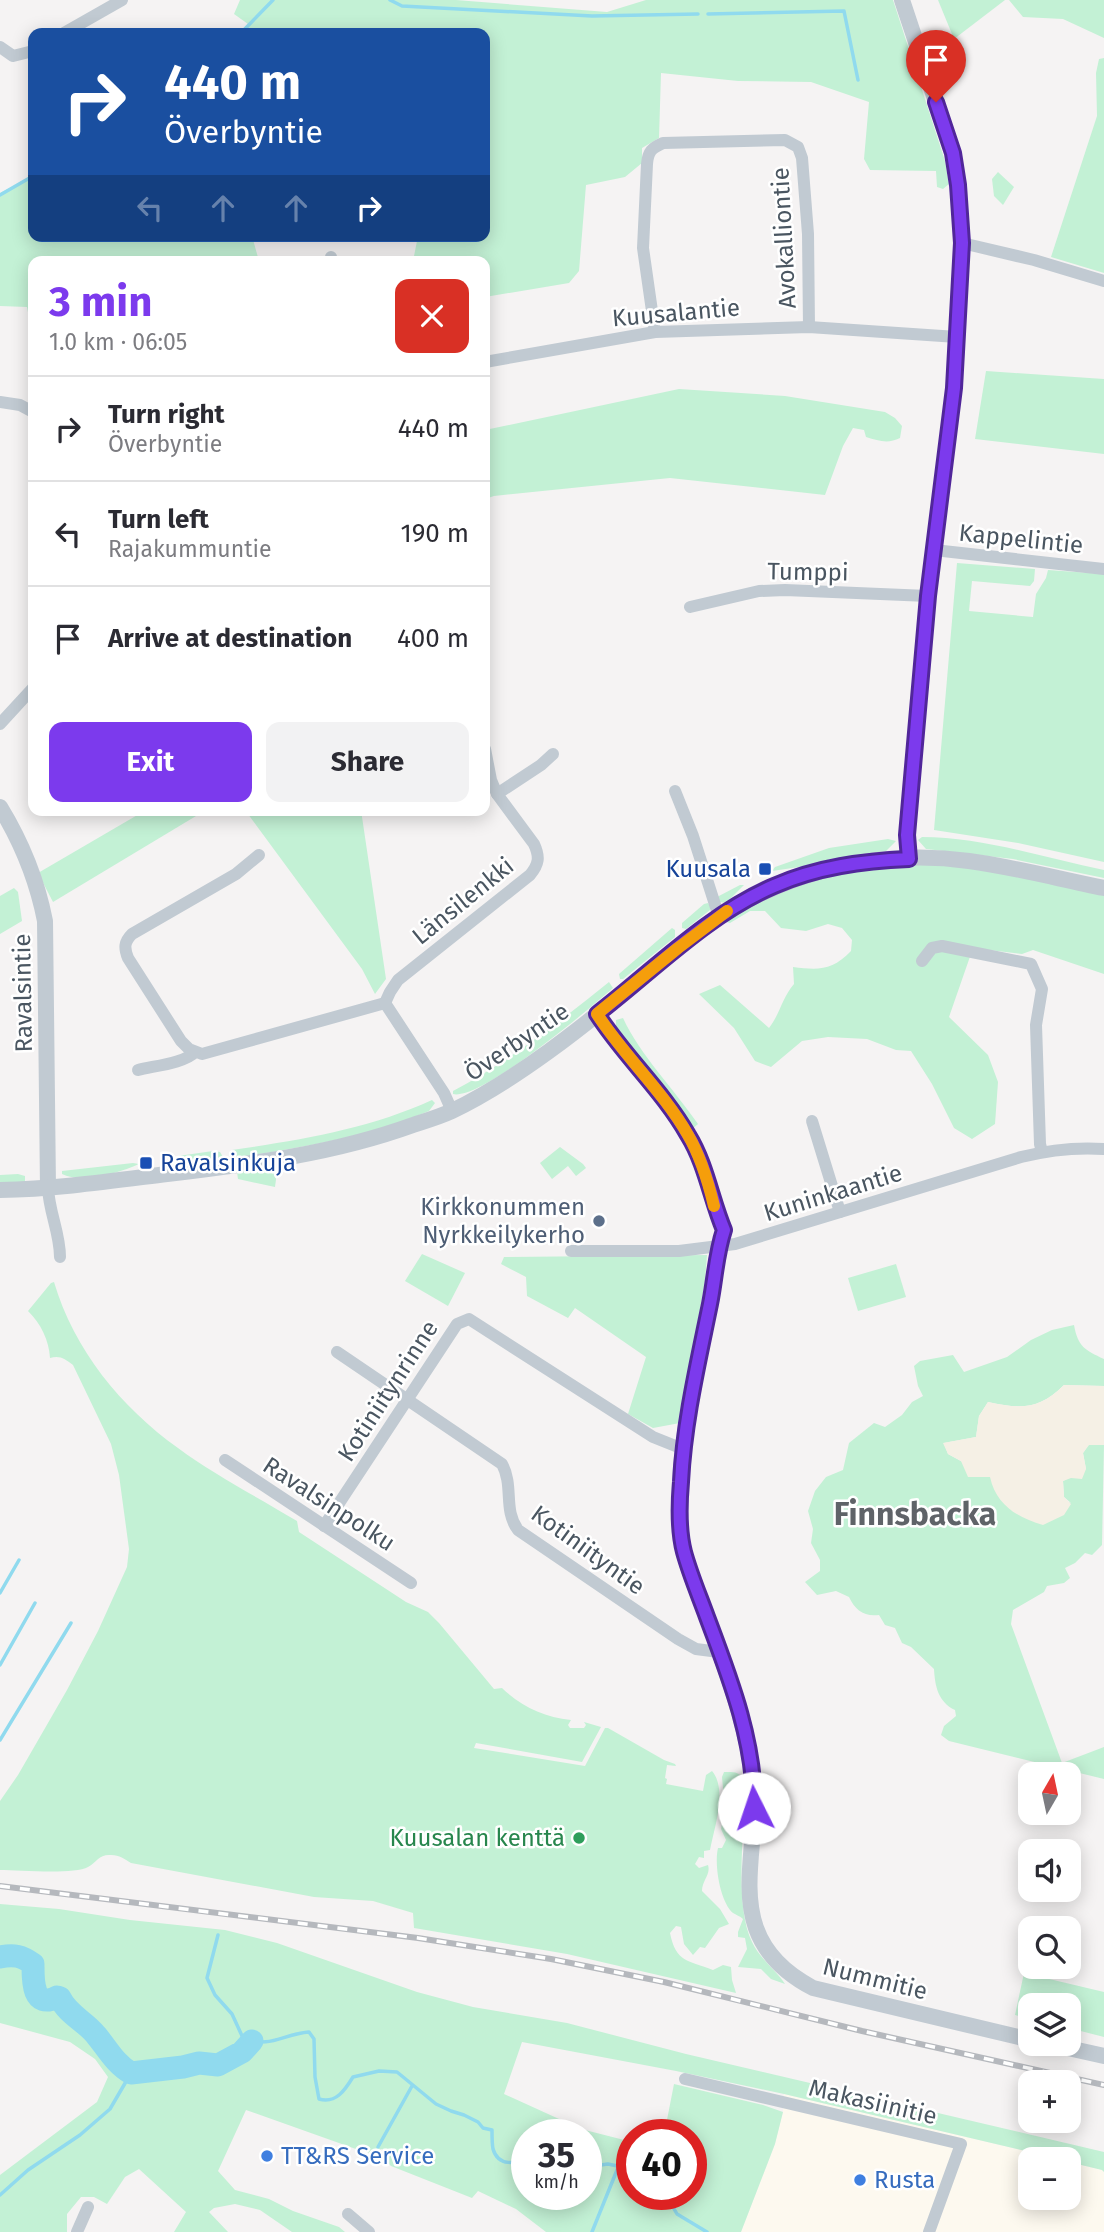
<!DOCTYPE html>
<meta charset="utf-8">
<style>
:root{--surface:#fff;--page:#f2f2f3;--text:#2b2b33;--muted:#7c7c81;--line:#e1e1e2;--accent:#7c3aed}
body{margin:0;font-family:"Fira Sans",sans-serif;background:var(--page);color:var(--text);height:100vh;display:flex;flex-direction:column;font-size:26px;white-space:nowrap}
*{box-sizing:border-box;margin:0}
p{font-size:23px;color:var(--muted)}
.icon{flex:none;width:38px;height:38px;fill:none;stroke:currentColor;stroke-width:2;stroke-linecap:round;stroke-linejoin:round}
.map{position:relative;flex:1;overflow:hidden}
.details{position:absolute;left:28px;top:256px;width:462px;height:560px;display:flex;flex-direction:column;background:var(--surface);border-radius:14px;box-shadow:0 4px 18px #0003}
.details>*{flex:none}
.banner{position:absolute;left:28px;top:28px;width:462px;height:214px;border-radius:14px;box-shadow:0 4px 18px #0003;background:#1a4fa0;color:#fff;overflow:hidden}
.needle{width:46px;rotate:9deg}
.buttons{position:absolute;left:1018px;top:1762px;display:grid;gap:14px}
.buttons a{display:grid;place-items:center;width:63px;height:63px;border-radius:14px;background:var(--surface);box-shadow:0 4px 18px #0003;font-size:35px}
.speed{position:absolute;left:511px;top:2119px;display:flex;gap:14px;font-size:35px;font-weight:700;text-align:center}
.speed>*{display:grid;place-content:center;width:91px;height:91px;border-radius:50%;background:var(--surface);box-shadow:0 4px 18px #0003;line-height:1}
.speed small{font-size:18px;font-weight:400}
.speed .limit{border:10px solid #d22;background:#fff;color:#111}
.pin{position:absolute;display:grid;place-items:center;width:60px;height:60px;color:#fff;margin:-72px -30px;border-radius:50% 50% 50% 0;rotate:-45deg;box-shadow:0 0 7px #0007}
.pin .icon{rotate:45deg}
.me{position:absolute;width:77px;margin:-38px;rotate:356deg;stroke-linejoin:round;filter:drop-shadow(0 0 5px #0008)}
.turn{display:flex;align-items:center;gap:24px;height:147px;padding:0 21px;font-size:32px}
.turn .icon{width:91px;height:91px;stroke-width:2.5}
.turn b{display:block;font-size:49px;line-height:60px}
.lanes{display:flex;align-items:center;height:66px;padding:0 21px;background:#0003;justify-content:center;gap:35px;direction:ltr}
.lanes .off{opacity:.35}
.round{display:grid;place-items:center;flex:none;width:74px;height:74px;border-radius:14px;background:var(--page)}
.overview{display:flex;align-items:center;justify-content:space-between;height:119px;padding:0 21px}
h1{font-size:42px;font-weight:700;line-height:52px;color:var(--accent)}
.primary-button{display:flex;gap:14px;margin-top:auto;padding:14px 21px}
.primary-button a{flex:1;height:80px;border-radius:14px;background:var(--accent);color:#fff;font-size:28px;font-weight:700;line-height:80px;text-align:center}
.primary-button a+a{background:var(--page);color:var(--text)}
ul{padding:0;list-style:none}
li{display:flex;align-items:center;gap:21px;height:105px;padding:0 21px;border-top:2px solid var(--line)}
li div{flex:1}
li b{display:block;font-size:26px}
li em{font-style:normal}
.map>svg:first-child{display:block}
.commercial{fill:#fdf9ef}
.green{fill:#c3f1d5;fill-rule:evenodd}
.sand{fill:#f5f0e5}
.lines{fill:none;stroke-linecap:round;stroke-linejoin:round}
.stream{stroke:#90daee;stroke-width:3.5}
.river{stroke:#90daee;stroke-width:23}
.minor{stroke:#c1cad2;stroke-width:12}
.tertiary{stroke:#c1cad2;stroke-width:16}
.rail-casing{stroke:#b5b8bd;stroke-width:6}
.rail{stroke:#fff;stroke-width:3.5;stroke-dasharray:10;stroke-linecap:butt}
.route-casing{stroke:#51269a;stroke-width:18}
.route{stroke:#7c3aed;stroke-width:12}
.slow{stroke:#f59e0b;stroke-width:12}
.transit-dot{fill:#1a4fb4;stroke:#fff;stroke-width:2.5}
.service-dot{fill:#5c6f8a;stroke:#fff;stroke-width:2.5}
.leisure-dot{fill:#2e9e5b;stroke:#fff;stroke-width:2.5}
.shop-dot{fill:#3f7fe0;stroke:#fff;stroke-width:2.5}
.labels{text-anchor:middle;dominant-baseline:central;stroke-width:5;stroke-linejoin:round;paint-order:stroke}
.street-label{font-size:24px;fill:#4a5661;stroke:#fff}
.transit-label{font-size:24px;fill:#164399;stroke:#fff;text-anchor:end}
.service-label{font-size:24px;fill:#4e5e75;stroke:#fff;text-anchor:end}
.leisure-label{font-size:24px;fill:#27864d;stroke:#fff;text-anchor:end}
.shop-label{font-size:24px;fill:#366cbe;stroke:#fff;text-anchor:start}
.district-label{font-size:32px;font-weight:bold;fill:#5f6368;stroke:#fff}
</style>
<div class="map">
<svg width="1104" height="2232" viewBox="0 0 1104 2232">
<rect width="100%" height="100%" fill="#f5f3f3"/>
<polygon class="commercial" points="784,2094 1059,2159 1031,2160 1031,2198 1069,2198 1069,2162 1102,2170 1104,2172 1104,2232 741,2232 775,2144 783,2112"/>
<g class="green">
<polygon points="240,0 456,0 607,12 646,0 893,0 945,161 949,184 943,189 937,187 936,171 870,170 864,159 869,102 811,82 738,81 661,73 659,138 642,148 642,163 625,177 586,185 579,271 569,283 485,297 485,261 413,261 418,236 485,236 485,33 238,33 248,24 234,14"/>
<polygon points="938,0 1005,0 954,39"/>
<polygon points="1009,0 1104,0 1104,38 1063,19 1023,17"/>
<polygon points="1104,58 1104,273 1051,257 1097,116 1096,73 1099,59"/>
<polygon points="998,172 1014,187 1003,205 994,196 992,179"/>
<polygon points="33,176 33,236 252,236 259,261 33,261 33,329 31,328 27,307 0,306 0,193"/>
<polygon points="986,371 1104,379 1104,454 975,439"/>
<path d="M679,389L785,396L885,412L895,418L902,426L900,438C888,444 879,441 866,437L864,430L853,428L843,446L825,495L670,478L494,496L485,499V430Z"/>
<polygon points="957,563 1035,569 1034,581 1030,586 972,581 969,611 1033,617 1036,594 1046,578 1048,570 1104,574 1104,862 1018,843 934,830"/>
<polygon points="146,810 206,810 53,902 38,873"/>
<polygon points="245,810 361,810 386,979 375,994 362,969"/>
<path d="M922,837C983,837 1045,858 1104,870V878L1013,859L926,849L918,840Z"/>
<polygon points="888,839 896,841 886,851 831,859 806,866 772,871 775,867 829,848"/>
<path d="M911,863L979,867L1104,894V974L1033,950L1022,954L973,948L949,1017L988,1055L998,1082L995,1124L972,1139L954,1128L932,1084L911,1051L896,1050L867,1039L828,1037L802,1041L771,1067L755,1061L734,1028L699,994L720,985L769,1028C780,1014 782,998 794,984L793,967C818,970 832,971 851,951L852,940L842,928L828,924L806,931L781,928L765,911H750L730,923L723,921L775,892L856,869Z"/>
<polygon points="740,885 744,885 726,903 719,902 717,897"/>
<polygon points="14,888 18,892 22,921 0,934 0,896"/>
<polygon points="708,903 711,907 710,910 686,929 682,928 682,923 704,904"/>
<polygon points="672,928 675,930 675,937 623,979 620,979 619,974"/>
<path d="M609,982L613,988C589,1009 481,1101 453,1094V1091C510,1061 559,1022 609,982Z"/>
<path d="M623,1018C640,1055 674,1089 698,1124L692,1129L616,1027V1020Z"/>
<path d="M432,1100L435,1103L429,1111C366,1137 301,1148 233,1158L232,1150C300,1140 369,1129 432,1100Z"/>
<polygon points="560,1147 583,1164 586,1168 576,1176 568,1166 552,1179 540,1163"/>
<polygon points="213,1151 220,1152 223,1157 221,1159 206,1161 170,1160 178,1156"/>
<path d="M133,1163L139,1164C119,1173 81,1184 62,1174V1171Z"/>
<polygon points="251,1171 277,1172 275,1187 238,1179 237,1172"/>
<polygon points="18,1174 25,1176 25,1182 0,1184 0,1175"/>
<polygon points="422,1254 465,1273 448,1306 405,1281"/>
<polygon points="707,1255 705,1281 680,1423 653,1428 628,1414 646,1357 575,1308 568,1318 527,1296 526,1277 501,1264 504,1257"/>
<polygon points="896,1264 906,1297 858,1311 848,1278"/>
<path d="M54,1282C74,1350 121,1407 178,1448C213,1474 259,1498 297,1521L299,1532L406,1602L428,1612L439,1623L494,1689L502,1688C522,1707 544,1717 571,1720L568,1725L570,1728H584L586,1725L584,1722L601,1727L582,1762L476,1743L474,1748L585,1766L605,1728H608L664,1760L675,1764L676,1766L667,1765L665,1778L667,1779L666,1784L703,1791L706,1775L712,1771C728,1790 714,1828 710,1850L704,1851V1858L699,1857L695,1864L699,1868L708,1865C711,1875 702,1880 702,1891L720,1909L729,1924L719,1928L705,1948L700,1947L693,1955L684,1944L681,1927L676,1926L670,1933C676,1963 688,1960 713,1970L723,1965L731,1967L732,1980L736,1993L567,1954L414,1928L413,1913L373,1901L314,1897L131,1863C124,1859 120,1855 111,1855C99,1854 97,1862 88,1867C74,1875 18,1870 0,1870V1801L18,1775L67,1690L98,1631L127,1567L129,1549L119,1475L111,1444L73,1365C65,1359 60,1355 50,1358C49,1340 41,1324 28,1311L51,1283Z"/>
<path d="M1074,1325C1078,1347 1085,1350 1104,1359V1386L1064,1385C1039,1410 1021,1409 988,1402L979,1416L976,1437L944,1443L948,1454L990,1477L1071,1503L1064,1497L1063,1481L1086,1469L1083,1453L1089,1444L1104,1445L1102,1545L1092,1555L1085,1553L1075,1563L1065,1568L1070,1578L1064,1583L1047,1586L1044,1592L1013,1610L1011,1624L1062,1763L1104,1747V1779L949,1741L941,1735L944,1726L956,1716L955,1710C938,1702 935,1686 934,1669L911,1647L902,1643L895,1628L885,1625L879,1615C864,1617 855,1610 849,1597L836,1591L817,1595L805,1582L820,1571V1560L811,1543L813,1529L808,1511L815,1491L826,1477L843,1470L849,1443L874,1423L885,1427L902,1415L912,1402L923,1396L918,1386L914,1366L920,1361L953,1355L964,1372L1007,1357L1031,1340L1052,1330Z"/>
<path d="M724,1772C733,1772 739,1771 744,1780C746,1825 733,1903 752,1942C760,1959 777,1971 785,1984L771,1979L761,1969L738,1967L747,1949L745,1938L738,1937V1932L743,1919C740,1916 736,1915 733,1913C720,1902 714,1864 718,1848H722L726,1840L721,1829L725,1810L722,1777Z"/>
<path d="M0,1904L59,1909L130,1920L225,1930L277,1943L417,1992L473,2007L567,2023L686,2054L1104,2152V2172L1102,2170L1069,2162V2160L1059,2159L784,2094L676,2071L522,2042L504,2094L581,2129L632,2142V2194H691V2135H664L674,2084L763,2105L783,2112L775,2144L741,2232H546L516,2209L478,2191L472,2198L391,2166L387,2162L382,2149L367,2153L246,2110L218,2171L235,2190L269,2199L293,2211L339,2227L345,2232H292L260,2210L235,2204L214,2208L209,2212L228,2232H174L186,2212L139,2169L125,2177L107,2204L94,2197H81L67,2214V2232H0V2175L97,2102L108,2077L95,2059L70,2042L0,2023ZM586,2135V2194H527V2135Z"/>
<polygon points="1024,1973 1104,1992 1104,2037 1069,2028 1069,2006 1031,2006 1031,2019 1015,2015"/>
</g>
<path class="sand" d="M1064,1385L1104,1386V1445H1089L1083,1453L1086,1469L1082,1479L1071,1478L1063,1481L1064,1497L1071,1504L1064,1515L1043,1525C1018,1518 996,1505 990,1477H968L961,1461L948,1454L943,1443L976,1437L979,1416L988,1402C1021,1409 1039,1410 1064,1385Z"/>
<g class="lines">
<g class="stream">
<polyline points="390,0 402,6 592,16 698,14"/>
<polyline points="708,14 844,11 858,80"/>
<polyline points="241,33 273,0"/>
<polyline points="0,195 33,176"/>
<polyline points="0,1593 19,1560"/>
<polyline points="0,1665 35,1603"/>
<polyline points="0,1740 71,1623"/>
<path d="M218,1935L207,1978L215,1995L232,2014L243,2038C270,2049 283,2034 309,2032L314,2039L315,2077L319,2099C336,2104 345,2090 353,2077L379,2071L397,2072L436,2104L451,2111L464,2115L478,2122L483,2128L492,2130C492,2136 492,2144 493,2149C498,2166 517,2166 527,2154"/>
<polyline points="544,2135 567,2135"/>
<polyline points="660,2135 663,2124"/>
<polyline points="378,2147 412,2086"/>
<polyline points="586,2167 608,2164 632,2169"/>
<polyline points="660,2194 673,2207 677,2214 707,2232"/>
<polyline points="0,2195 28,2170 80,2135 110,2109 131,2073"/>
<polyline points="592,2232 619,2165"/>
</g>
<path class="river" d="M0,1957C14,1954 22,1956 33,1964C33,1979 32,2010 57,1997L60,1998C68,2015 85,2021 96,2035C107,2048 115,2064 131,2073L183,2067L199,2063L218,2065L242,2052L252,2041"/>
<g class="minor">
<polyline points="64,33 122,0"/>
<polyline points="0,47 13,56 33,51"/>
<polyline points="962,243 1034,260 1104,281"/>
<polyline points="331,257 331,261"/>
<path d="M655,332L643,248L647,164C648,151 652,148 663,143L785,140L798,147L802,158L808,234L809,327"/>
<polyline points="485,362 655,332 809,327 957,337"/>
<polyline points="0,402 20,405 33,412"/>
<polyline points="934,550 1104,569"/>
<polyline points="690,607 759,591 785,590 928,596"/>
<polyline points="0,724 33,688"/>
<polyline points="675,791 693,836 719,917"/>
<polyline points="497,794 541,765 553,754"/>
<path d="M259,855L236,874L132,934C124,942 124,948 128,958L181,1041L189,1049L202,1054L385,1003"/>
<polyline points="922,961 932,948 942,946 1031,964 1042,989 1036,1025 1040,1144 1042,1152"/>
<path d="M385,1003L390,992L398,980L530,875C539,864 540,857 534,844L497,794L491,780L485,749"/>
<polyline points="385,1003 444,1093 452,1111"/>
<path d="M138,1070C153,1066 185,1063 195,1052"/>
<polyline points="812,1121 840,1212"/>
<path d="M48,1188C49,1212 60,1233 60,1257"/>
<path d="M571,1251H679L735,1244L1021,1157C1049,1150 1075,1147 1104,1149"/>
<path d="M337,1352L502,1464C514,1486 503,1510 518,1530L678,1639L696,1649L719,1652"/>
<polyline points="225,1460 411,1583"/>
<polyline points="324,1526 457,1324 469,1319 653,1437 683,1449"/>
<polyline points="685,2079 961,2144 929,2232"/>
<polyline points="348,2214 369,2232"/>
<polyline points="77,2232 88,2207"/>
</g>
<g class="tertiary">
<polyline points="902,0 953,153 958,185 962,243 954,388 928,596 907,835 909,859"/>
<path d="M0,807C22,843 37,880 45,921L48,1188"/>
<path d="M597,1014C625,1056 662,1091 688,1135C706,1164 711,1199 724,1230C715,1255 714,1282 709,1308C695,1380 675,1454 680,1528C682,1561 698,1592 709,1623C729,1678 749,1733 754,1791C757,1836 741,1885 756,1928C766,1956 788,1975 813,1988L1031,2040"/>
<path d="M0,1190C56,1189 111,1181 167,1174C251,1164 333,1154 413,1125C425,1121 439,1117 452,1111C515,1081 584,1026 638,981C665,958 692,933 723,914C796,869 883,849 969,861C1014,867 1059,879 1104,888"/>
<polyline points="1050,2044 1104,2056"/>
</g>
<g class="rail-casing">
<polyline id="rail" points="0,1886 418,1938 551,1959 664,1982 862,2031 1104,2085"/>
</g>
<use href="#rail" class="rail"/>
</g>
<g class="lines">
<g class="route-casing">
<path id="route" d="M754,1808C755,1742 730,1678 707,1617C699,1595 690,1574 684,1552C678,1529 679,1505 681,1482C684,1422 698,1363 710,1304C715,1279 716,1254 724,1230C711,1199 706,1164 688,1135C663,1091 624,1056 597,1014C654,970 707,915 774,886C817,867 863,861 909,859L907,835L928,596L954,388L962,243L958,185L953,153L936,102"/>
</g>
<use href="#route" class="route"/>
<path class="slow" d="M714,1206C708,1181 701,1157 688,1135C663,1091 624,1056 597,1014L678,948L727,911"/>
</g>
<g class="transit-dot">
<rect x="758" y="862" width="14" height="14" rx="3.5"/>
<rect x="139" y="1156" width="14" height="14" rx="3.5"/>
</g>
<circle class="service-dot" cx="599" cy="1221" r="7"/>
<circle class="leisure-dot" cx="579" cy="1838" r="7"/>
<g class="shop-dot">
<circle cx="267" cy="2156" r="7"/>
<circle cx="860" cy="2180" r="7"/>
</g>
<g class="labels">
<g class="street-label">
<text transform="translate(784 238) rotate(-93)">Avokalliontie</text>
<text transform="translate(676 313) rotate(-5)">Kuusalantie</text>
<text transform="translate(1021 539) rotate(6)">Kappelintie</text>
<text transform="translate(808 572) rotate(1)">Tumppi</text>
<text transform="translate(463 901) rotate(-39)">Länsilenkki</text>
<text transform="translate(23 993) rotate(-91)">Ravalsintie</text>
<text transform="translate(517 1042) rotate(-34)">Överbyntie</text>
<text transform="translate(833 1193) rotate(-17)">Kuninkaantie</text>
<text transform="translate(388 1391) rotate(-57)">Kotiniitynrinne</text>
<text transform="translate(329 1504) rotate(33)">Ravalsinpolku</text>
<text transform="translate(588 1550) rotate(36)">Kotiniityntie</text>
<text transform="translate(875 1979) rotate(14)">Nummitie</text>
<text transform="translate(873 2102) rotate(13)">Makasiinitie</text>
</g>
<g class="transit-label">
<text x="751" y="869">Kuusala</text>
<text x="160" y="1163" text-anchor="start">Ravalsinkuja</text>
</g>
<g class="service-label">
<text x="585" y="1207">Kirkkonummen<tspan x="585" dy="28">Nyrkkeilykerho</tspan></text>
</g>
<g class="leisure-label">
<text x="565" y="1838">Kuusalan kenttä</text>
</g>
<g class="shop-label">
<text x="281" y="2156">TT&amp;RS Service</text>
<text x="874" y="2180">Rusta</text>
</g>
<g class="district-label">
<text x="915" y="1514">Finnsbacka</text>
</g>
</g>
</svg>
<div class="buttons">
<a><svg class="needle" viewBox="-14 -14 28 28"><path d="M0-13l5 13h-10z" fill="#e53935"/><path d="M0 13l5-13h-10z" fill="#7c7c81"/></svg></a>
<a><svg class="icon" aria-label="sound" viewBox="0 0 24 24"><path d="M4 9h4l5-4v14l-5-4H4zM17 9q2 3 0 6"/></svg></a>
<a><svg class="icon" aria-label="search" viewBox="0 0 24 24"><circle cx="10" cy="10" r="6"/><path d="M15 15l6 6"/></svg></a>
<a><svg class="icon" aria-label="layers" viewBox="0 0 24 24"><path d="M12 4l9 5-9 5-9-5zM3 14l9 5 9-5"/></svg></a>
<a>+</a>
<a>−</a>
</div>
<div class="speed"><div>35<small>km/h</small></div><div class="limit">40</div></div>
<div class="pin" style="left:936px;top:102px;background:#d93025"><svg class="icon" aria-label="arrive" viewBox="0 0 24 24"><path d="M6 21V4h12l-3 4 3 4H6"/></svg></div>
<svg class="me" style="left:754px;top:1808px" viewBox="-20 -20 40 40"><circle r="19" fill="#fff"/><path d="M0-13L10 11 0 6-10 11z" fill="#7c3aed"/></svg>
<div class="banner">
<div class="turn"><svg class="icon" aria-label="right" viewBox="0 0 24 24"><path d="M7 20v-9h11M14 6l5 5-5 5"/></svg><div><b>440 m</b>Överbyntie</div></div>
<div class="lanes"><svg class="icon off" aria-label="left" viewBox="0 0 24 24"><path d="M17 20v-9H6M10 6l-5 5 5 5"/></svg><svg class="icon off" aria-label="ahead" viewBox="0 0 24 24"><path d="M12 20V5M6 11l6-6 6 6"/></svg><svg class="icon off" aria-label="ahead" viewBox="0 0 24 24"><path d="M12 20V5M6 11l6-6 6 6"/></svg><svg class="icon" aria-label="right" viewBox="0 0 24 24"><path d="M7 20v-9h11M14 6l5 5-5 5"/></svg></div>
</div>
<section class="details">
<div class="overview"><div><h1>3 min</h1><p>1.0 km · 06:05</p></div><a class="round" style="background:#d93025;color:#fff"><svg class="icon" aria-label="close" viewBox="0 0 24 24"><path d="M6 6l12 12M18 6L6 18"/></svg></a></div>
<ul>
<li><svg class="icon" aria-label="right" viewBox="0 0 24 24"><path d="M7 20v-9h11M14 6l5 5-5 5"/></svg><div><b>Turn right</b><p>Överbyntie</p></div><em>440 m</em></li>
<li><svg class="icon" aria-label="left" viewBox="0 0 24 24"><path d="M17 20v-9H6M10 6l-5 5 5 5"/></svg><div><b>Turn left</b><p>Rajakummuntie</p></div><em>190 m</em></li>
<li><svg class="icon" aria-label="arrive" viewBox="0 0 24 24"><path d="M6 21V4h12l-3 4 3 4H6"/></svg><div><b>Arrive at destination</b></div><em>400 m</em></li>
</ul>
<div class="primary-button"><a>Exit</a><a>Share</a></div>
</section>
</div>
